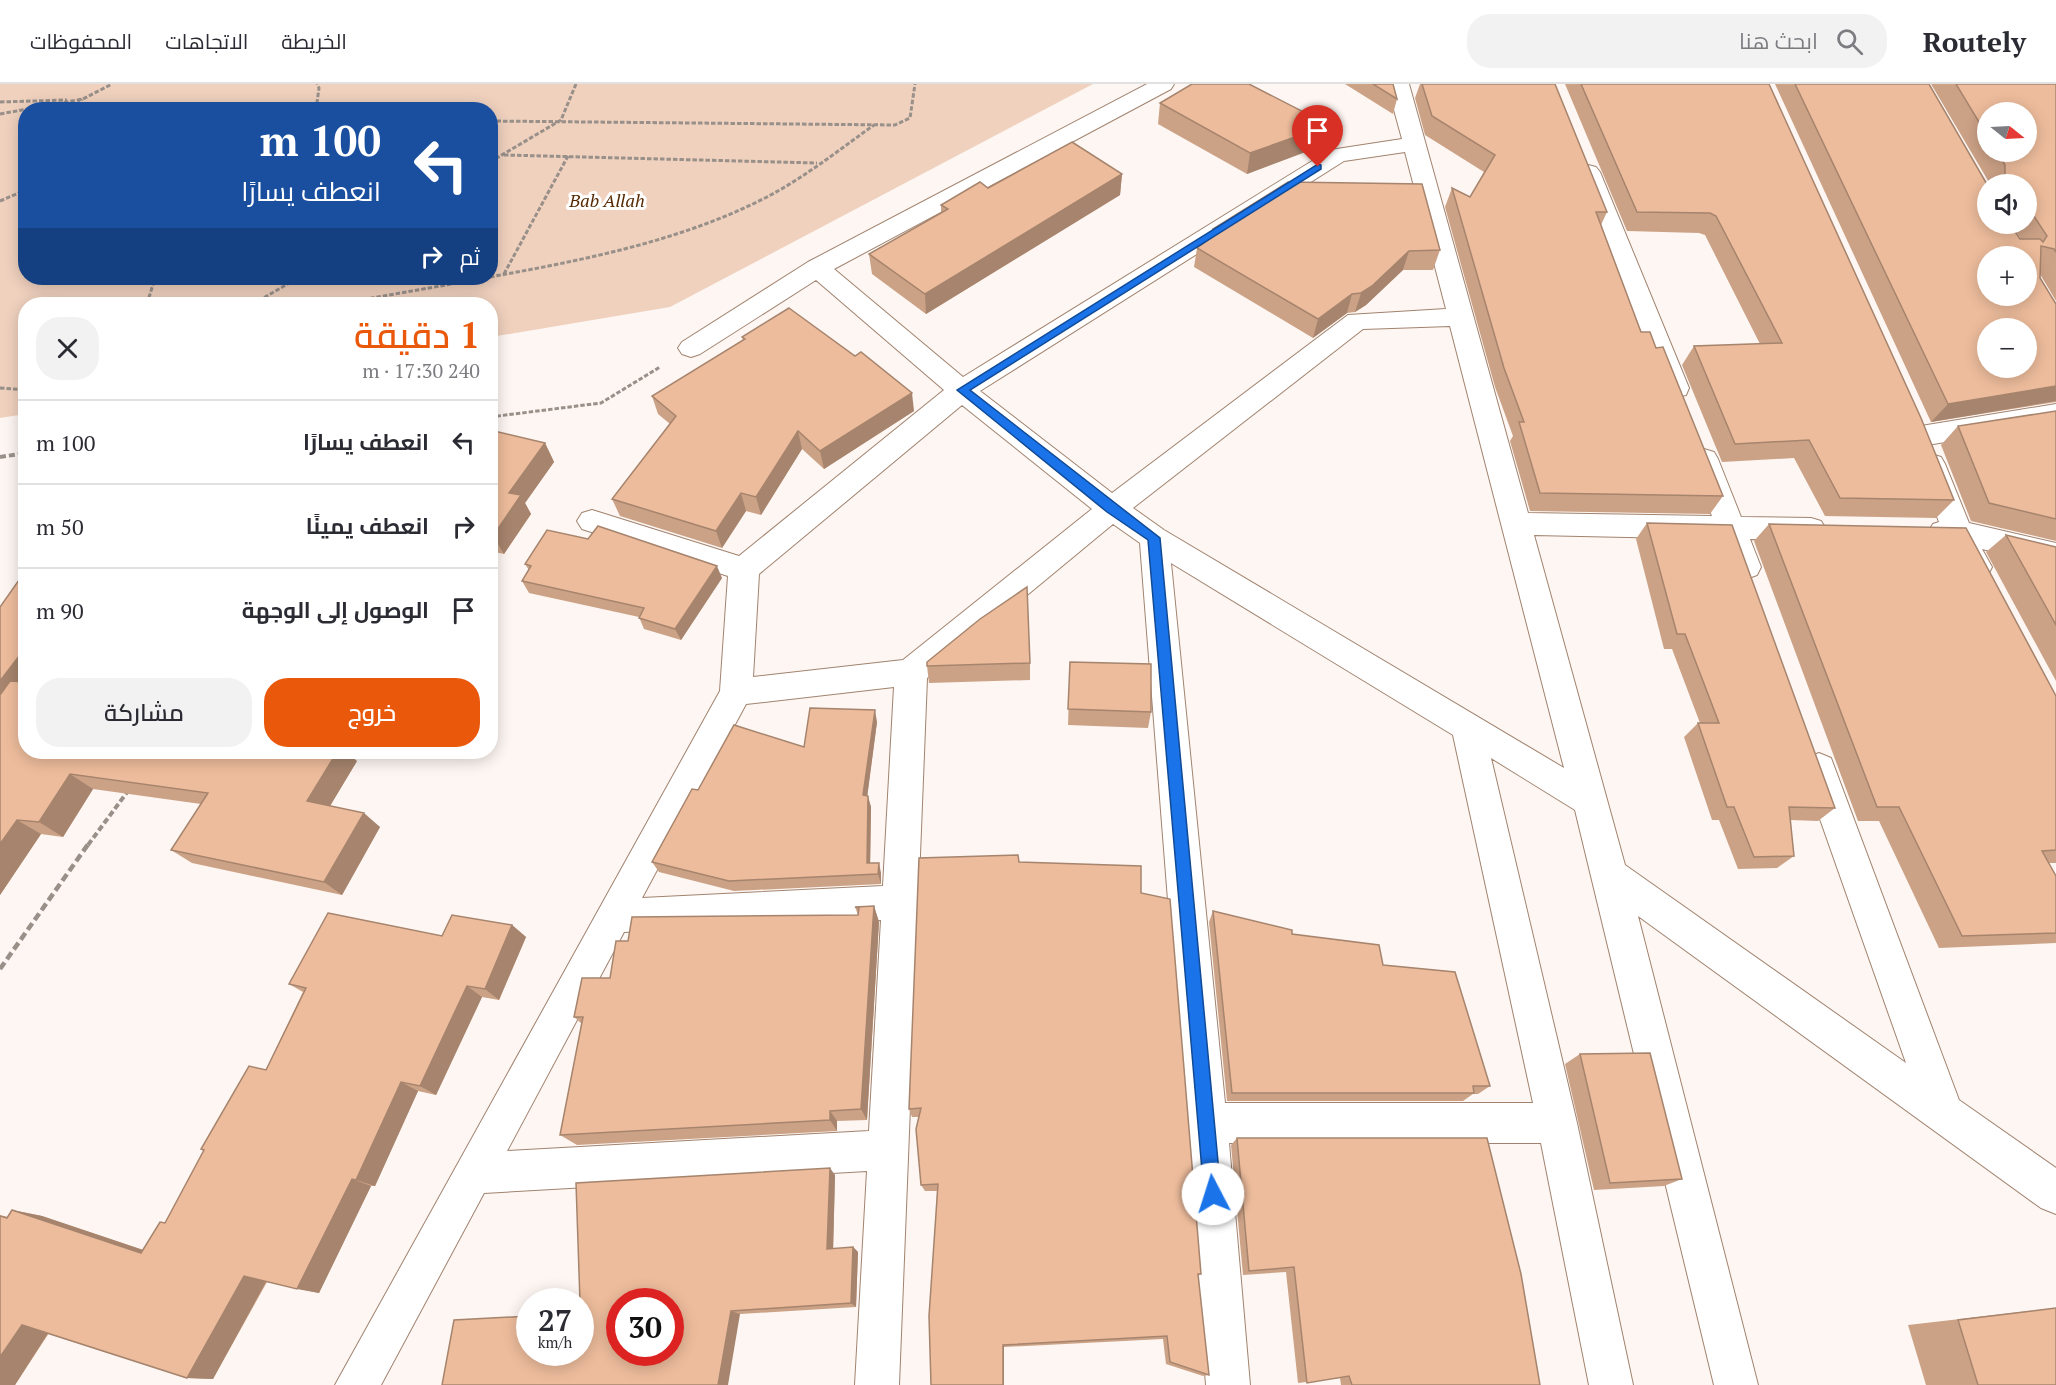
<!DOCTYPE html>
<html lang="ar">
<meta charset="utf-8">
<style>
:root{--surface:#fff;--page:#f2f2f3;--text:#2b2b33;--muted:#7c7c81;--line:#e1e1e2;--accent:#ea580c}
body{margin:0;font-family:"PT Serif",Cairo,serif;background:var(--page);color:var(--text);direction:rtl;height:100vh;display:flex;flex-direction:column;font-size:22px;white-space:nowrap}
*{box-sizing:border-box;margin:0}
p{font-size:20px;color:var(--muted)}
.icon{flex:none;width:33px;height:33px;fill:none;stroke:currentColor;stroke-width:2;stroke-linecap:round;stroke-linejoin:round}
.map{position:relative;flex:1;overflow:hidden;direction:ltr}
.details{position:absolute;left:18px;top:213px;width:480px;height:462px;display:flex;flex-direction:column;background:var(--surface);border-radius:24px;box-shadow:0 3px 15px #0003;direction:rtl}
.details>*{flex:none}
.top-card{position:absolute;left:18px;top:18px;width:480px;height:183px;border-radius:24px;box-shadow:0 3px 15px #0003;direction:rtl;background:#1a4fa0;color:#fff;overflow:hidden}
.needle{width:39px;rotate:108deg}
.buttons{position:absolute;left:1977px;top:18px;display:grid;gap:12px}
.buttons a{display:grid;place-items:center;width:60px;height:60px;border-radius:50%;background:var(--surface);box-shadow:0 3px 15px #0003;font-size:30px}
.speed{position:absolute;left:516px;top:1204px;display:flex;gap:12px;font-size:30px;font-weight:700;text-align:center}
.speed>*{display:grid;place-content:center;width:78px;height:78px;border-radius:50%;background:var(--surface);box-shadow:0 3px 15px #0003;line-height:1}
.speed small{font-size:15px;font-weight:400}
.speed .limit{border:9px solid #d22;background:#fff;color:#111}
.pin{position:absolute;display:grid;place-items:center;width:51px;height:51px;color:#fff;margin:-62px -26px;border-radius:50% 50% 50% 0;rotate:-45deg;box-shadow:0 0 6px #0007}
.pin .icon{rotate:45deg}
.me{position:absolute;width:66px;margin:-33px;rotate:355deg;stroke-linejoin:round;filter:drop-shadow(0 0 4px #0008)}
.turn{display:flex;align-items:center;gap:21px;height:126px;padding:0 18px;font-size:27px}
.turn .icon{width:78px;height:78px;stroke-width:2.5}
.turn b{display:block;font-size:42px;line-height:51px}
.then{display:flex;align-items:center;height:57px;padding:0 18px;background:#0003;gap:12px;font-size:22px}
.round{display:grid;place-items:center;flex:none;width:63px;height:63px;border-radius:24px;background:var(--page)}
.headline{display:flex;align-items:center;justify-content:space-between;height:102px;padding:0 18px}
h1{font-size:36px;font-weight:600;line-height:45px;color:var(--accent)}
.primary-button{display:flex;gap:12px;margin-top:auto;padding:12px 18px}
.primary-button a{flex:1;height:69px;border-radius:24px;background:var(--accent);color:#fff;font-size:24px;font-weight:600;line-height:69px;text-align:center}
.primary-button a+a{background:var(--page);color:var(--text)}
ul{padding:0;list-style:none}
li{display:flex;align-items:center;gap:18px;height:84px;padding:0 18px;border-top:2px solid var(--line)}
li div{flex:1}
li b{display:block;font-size:22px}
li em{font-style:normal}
header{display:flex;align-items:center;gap:36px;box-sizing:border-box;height:84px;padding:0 30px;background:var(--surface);border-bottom:2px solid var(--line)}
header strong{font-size:28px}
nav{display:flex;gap:33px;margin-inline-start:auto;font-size:21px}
.search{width:420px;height:54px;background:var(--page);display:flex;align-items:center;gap:15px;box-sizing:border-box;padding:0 21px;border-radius:24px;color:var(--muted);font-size:22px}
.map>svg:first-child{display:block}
.green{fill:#f0d1be;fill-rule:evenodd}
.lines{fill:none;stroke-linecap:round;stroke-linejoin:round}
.minor-casing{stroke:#a1836f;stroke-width:2}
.path-far2{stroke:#99908a;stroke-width:3;stroke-dasharray:4.5 2;stroke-linecap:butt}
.path-far1{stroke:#99908a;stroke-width:4;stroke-dasharray:6 3;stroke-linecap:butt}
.path{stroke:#99908a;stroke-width:4.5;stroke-dasharray:8 4;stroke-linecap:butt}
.minor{fill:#fff;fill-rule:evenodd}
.wall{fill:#cca286;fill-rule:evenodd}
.shaded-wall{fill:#a6846d}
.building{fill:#edbc9c;stroke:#a6846d;stroke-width:1.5;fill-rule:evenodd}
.route{fill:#1a73e8;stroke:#114b97;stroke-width:1.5}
.labels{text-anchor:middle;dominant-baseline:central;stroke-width:6;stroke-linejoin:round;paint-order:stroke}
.far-park-label{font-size:18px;font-style:italic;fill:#572a03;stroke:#fff}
</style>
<header>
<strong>Routely</strong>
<div class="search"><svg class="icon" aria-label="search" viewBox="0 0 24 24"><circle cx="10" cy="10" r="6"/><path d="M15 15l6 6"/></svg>ابحث هنا</div>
<nav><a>الخريطة</a><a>الاتجاهات</a><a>المحفوظات</a></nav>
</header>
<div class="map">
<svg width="2056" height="1301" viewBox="0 0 2056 1301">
<rect width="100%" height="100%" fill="#fdf6f2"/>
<path class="green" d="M0,0H1093L670,223L491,253L490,220H26L25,330L0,334ZM26,26H490V194H26Z"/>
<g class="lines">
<g class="minor-casing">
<g id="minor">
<path d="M1147,0H1174L1171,5L834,185L963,293L1330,66L1402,55L1387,0H1409L1528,429L1712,432L1690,375L1694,368L1704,365L1714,368L1718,375L1741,433L1811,434L1821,437L1826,445L1821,453L1811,456L1750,455L1761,483L1757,491L1746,495L1735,491L1720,455L1534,451L1625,781L1906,979L1802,684L1807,674L1819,669L1831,674L1959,1016L2056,1084V1130L2041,1124L1638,832L1758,1301H1714L1575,726L1491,674L1577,1039L1633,1301H1589L1541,1059H1229L1250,1301H1206L1140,459L1113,440L927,594L899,1301H855L867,1087L484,1109L381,1301H335L720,607L728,492L582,445L577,437L582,429L592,426L739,472L944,306L816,196L700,270L691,273L682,270L678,264L682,258L808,178ZM1405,68L1446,225L1348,231L1112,409L980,307L1344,77ZM1450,242L1564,684L1164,446L1133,424L1363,245ZM962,321L1092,425L903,576L753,593L759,490ZM1171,479L1453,651L1533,1019H1225ZM894,603L883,802L642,814L746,620ZM881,836L869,1047L507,1067L624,848Z"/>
<polygon points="1588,81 1596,83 1600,88 1689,304 1686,311 1676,313 1666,311 1663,304 1576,88 1580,83"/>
<polygon points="2056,320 2056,340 1921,362 1911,359 1907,352 1911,345 1921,342"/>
<polygon points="1931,370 1941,373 1945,380 1969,439 2056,459 2056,483 1982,465 1992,483 1988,491 1977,495 1966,491 1949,459 1933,456 1928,448 1933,440 1939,438 1917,380 1921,373"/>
</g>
</g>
<g class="path-far2">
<polyline points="0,18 67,16"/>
<polyline points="73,26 82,15"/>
<polyline points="316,26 319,4 317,0"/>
<polyline points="0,30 83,15 112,0"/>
<polyline points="490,37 895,41 910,34 915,0"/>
<polyline points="504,71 817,79"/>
<polyline points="490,78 561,36 576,0"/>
<polyline points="0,117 26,106"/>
<polyline points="504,190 568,72"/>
<path d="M490,193C584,176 681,157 767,113C805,93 839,66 874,41"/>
<polyline points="147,220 155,194"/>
<polyline points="253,220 298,194"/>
<polyline points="338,220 486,194"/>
<polyline points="0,304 26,306"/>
<polyline points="490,333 601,319 660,283"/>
</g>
<g class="path-far1">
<polyline points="0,373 26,369"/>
<polyline points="88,761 128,707"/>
</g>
<polyline class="path" points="0,885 89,759"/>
<use href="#minor" class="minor"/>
</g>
<g class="wall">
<polygon points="1345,0 1393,0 1397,15 1393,30"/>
<polygon points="1420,0 1555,0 1607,128 1601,141 1641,248 1656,264 1723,412 1710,430 1530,427 1510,357 1513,352 1495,303 1445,123 1452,104 1470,113 1484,88 1425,51 1415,14"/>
<polygon points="1565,0 1769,0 1954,416 1936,434 1825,432 1794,374 1722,378 1682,281 1694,262 1760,260 1705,151 1699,149 1627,147"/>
<path d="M1775,0H1929L1988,140L2021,155L2011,140H2026V100H1990L1931,0H2056V217L2040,190V194L2056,220V318L1931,338ZM1988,28L2026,68H1988Z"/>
<polygon points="1160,19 1329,41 1324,61 1247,90 1158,40"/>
<polygon points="1122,90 1120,111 926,230 872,190 869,170 941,129 941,121 988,104"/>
<polygon points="1213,145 1440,166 1433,186 1403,186 1366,221 1355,228 1347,229 1313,254 1194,183 1197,164 1212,153"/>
<polygon points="742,253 914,327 824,385 802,365 761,431 746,427 722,464 620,432 612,415 670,340 658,330 652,312 743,256"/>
<polygon points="2056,327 2056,457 1971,437 1941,361 1958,342"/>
<polygon points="490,346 545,359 554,378 525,419 531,430 504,470 490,467"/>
<polygon points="1647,439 1835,724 1818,737 1790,736 1794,772 1777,784 1738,785 1719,736 1712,736 1684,653 1698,639 1700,639 1672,565 1664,565 1636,455"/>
<polygon points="1769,440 2056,612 2056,779 2049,779 2056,792 2056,859 1939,864 1879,737 1858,737 1754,457"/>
<polygon points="2006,451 2056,463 2056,597 1986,468"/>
<polygon points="588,455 722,494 681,556 644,545 639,533 529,509 522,497 529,486 525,480"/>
<polygon points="0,523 26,668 357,677 330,722 380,743 342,811 192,779 171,766 201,720 93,705 63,753 41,750 0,811"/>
<polygon points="1070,578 1151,628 1148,644 1068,641"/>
<polygon points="1030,579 1030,596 929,599 927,582"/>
<polygon points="877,638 867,712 871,723 870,779 881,789 881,800 734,807 659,788 652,778 698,706 804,663"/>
<polygon points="1019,778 1141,809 1201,1190 1198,1192 1209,1291 1203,1292 1166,1280 1163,1255 1004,1263 1004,1301 931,1301 937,1107 925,1107 921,1101 919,1033 912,1033 909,1025"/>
<polygon points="874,822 879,838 867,1036 837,1037 837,1047 577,1061 560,1051 582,940 574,933 610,894 628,857 858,831 855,823"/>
<polygon points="1213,827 1292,850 1383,881 1490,1002 1478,1010 1473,1010 1463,1017 1227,1017 1209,838"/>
<polygon points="512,841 526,853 499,916 482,913 436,1011 418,1007 375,1102 371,1102 319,1209 267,1198 213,1295 187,1294 49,1249 15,1301 0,1301 0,1131 8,1133 12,1126 42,1132 143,1166 165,1139 266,986 303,908 289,900 442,852"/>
<polygon points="1580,970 1682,1095 1664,1102 1594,1106 1565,980"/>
<polygon points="1237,1054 1540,1301 1341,1301 1340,1294 1298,1299 1286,1188 1243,1191 1231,1061"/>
<polygon points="835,1091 833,1165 853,1163 858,1168 856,1223 740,1230 530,1269"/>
<polygon points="2056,1224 2056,1301 1926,1301 1908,1241"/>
</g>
<g class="shaded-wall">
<polygon points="1329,41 1324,61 1247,90 1250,69"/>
<polygon points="1122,90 1120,111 926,230 925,210"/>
<polygon points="1409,167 1403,186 1366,221 1355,228 1361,209"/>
<polygon points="1352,210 1347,229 1313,254 1318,235"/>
<polygon points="2056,302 2056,317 1931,338 1948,320"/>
<polygon points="912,309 914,327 824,385 820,367"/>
<polygon points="798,347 802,365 761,431 756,413"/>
<polygon points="545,359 554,378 525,419 531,430 504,470 493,452 509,409"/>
<polygon points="741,409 746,427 722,464 716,447"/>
<polygon points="717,482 722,494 681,556 675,545"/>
<polygon points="26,563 26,610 0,632 0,597"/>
<polygon points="875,626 877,638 866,722 863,711"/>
<polygon points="337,668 347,668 357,677 324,732 307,717"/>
<polygon points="70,690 93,705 63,753 39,738"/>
<polygon points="868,712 871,723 870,789 867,779"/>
<polygon points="364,729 380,743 342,811 324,798"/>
<polygon points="17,736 41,750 0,811 0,760"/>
<polygon points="879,779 881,789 881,800 878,790"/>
<polygon points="874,822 879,838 867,1036 861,1025"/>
<polygon points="512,841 526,853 499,916 485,905"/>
<polygon points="467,902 482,913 436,1011 420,1002"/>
<polygon points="401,998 418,1007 375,1102 356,1096"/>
<polygon points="830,1027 837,1037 837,1047 830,1036"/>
<polygon points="830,1084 835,1091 833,1170 827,1165"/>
<polygon points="352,1095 371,1102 319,1209 297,1205"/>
<polygon points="12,1126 42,1132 167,1174 141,1169"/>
<polygon points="853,1163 858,1168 856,1223 851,1219"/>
<polygon points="244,1192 267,1196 213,1295 187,1294"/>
<polygon points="731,1227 740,1230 728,1301 718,1301"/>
<polygon points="22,1241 52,1243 15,1301 0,1301 0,1273"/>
<polygon points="1003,1261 1004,1263 1004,1301 1003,1301"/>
</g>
<g class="building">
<polygon points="1192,0 1249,0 1329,41 1250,69 1160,19"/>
<polygon points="1373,0 1393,0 1397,15"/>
<polygon points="1422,0 1555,0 1607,128 1596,128 1641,248 1650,248 1656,264 1663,263 1723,412 1540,409 1519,338 1524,338 1504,284 1452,104 1470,113 1495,71 1432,32"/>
<polygon points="1581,0 1769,0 1921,334 1954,416 1840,414 1809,356 1735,360 1694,262 1782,259 1716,132 1710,129 1637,128"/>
<path d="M1795,0H1929L1988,102V140H2010L2020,155H2040L2043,158L2047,152L2026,120V100H2005V81L1997,68H2026V28H1988V53L1956,0H2056V168L2054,165L2041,162L2040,194L2056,220V302L1948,320ZM1988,172H2026V212H1988ZM1988,244H2026V284H1988Z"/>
<polygon points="1072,58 1122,90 925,210 869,170 948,125 941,121 980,98 988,104"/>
<polygon points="1288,98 1422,100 1440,166 1409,167 1372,202 1361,209 1352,210 1318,235 1197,164 1219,148 1213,145"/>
<polygon points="789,224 855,272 861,268 912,309 820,367 798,347 756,413 741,409 716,447 612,415 676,332 652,312 745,255 742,253"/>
<polygon points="2056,327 2056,435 1989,419 1958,342"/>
<polygon points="490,346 545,359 509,409 521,411 493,452 490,451"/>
<polygon points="1647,439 1732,441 1835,724 1789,723 1794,772 1754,773 1734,723 1727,723 1698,639 1719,639 1685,550 1677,550"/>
<polygon points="1769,440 1966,444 2056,612 2056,766 2042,767 2056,792 2056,849 1962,852 1899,723 1877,723"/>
<polygon points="598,442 717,482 675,545 639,534 644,524 522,497 531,482 525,480 547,446 588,455"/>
<polygon points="2006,451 2056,463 2056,541"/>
<polygon points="26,486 26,563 0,597 0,523"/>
<polygon points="1027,503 1030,579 927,582 927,578 980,535"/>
<polygon points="1070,578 1151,580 1151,628 1068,625"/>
<polygon points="10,597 26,598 26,668 337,668 307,717 364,729 324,798 171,766 208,709 70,690 39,738 17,736 0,760 0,611"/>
<polygon points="810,624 875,626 863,711 868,712 867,779 879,779 878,790 729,797 652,778 692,705 698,706 734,641 804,663"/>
<polygon points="1018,771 1019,778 1141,782 1141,809 1170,815 1201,1190 1198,1190 1209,1291 1170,1278 1167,1252 1003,1261 1003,1301 931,1301 929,1232 938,1100 921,1101 916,1045 921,1024 909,1025 919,774"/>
<polygon points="874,822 861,1025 830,1027 830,1036 560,1051 583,933 574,933 582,894 610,894 616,857 628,857 632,833 858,831 859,824 855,823"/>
<polygon points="1213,827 1292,846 1292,850 1379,861 1383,881 1455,888 1490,1002 1473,1002 1474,1009 1232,1009"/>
<polygon points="328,829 442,852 452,831 512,841 485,905 467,902 420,1002 401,998 356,1096 352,1095 297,1205 244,1192 187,1294 22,1241 0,1273 0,1132 7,1134 12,1126 141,1169 160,1138 165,1139 204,1066 201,1065 249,982 266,986 306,904 289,900"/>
<polygon points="1650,969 1682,1095 1610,1099 1580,970"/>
<polygon points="1237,1054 1487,1054 1521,1190 1540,1301 1352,1301 1349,1292 1307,1299 1294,1183 1249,1187"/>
<path d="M830,1084L827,1165L853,1163L851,1219L731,1227L718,1301H442L454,1236L530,1232V1269H580V1218L576,1099ZM620,1218H670V1269H620Z"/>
<polygon points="2056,1224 2056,1301 1978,1301 1958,1236"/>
</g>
<polygon class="route" points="1318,80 1321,81 1321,85 970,306 1160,454 1221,1110 1219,1116 1213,1119 1207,1116 1204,1110 1148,456 1107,428 957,306"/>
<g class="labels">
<g class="far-park-label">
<text x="607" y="116">Bab Allah</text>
</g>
</g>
</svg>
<div class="buttons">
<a><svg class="needle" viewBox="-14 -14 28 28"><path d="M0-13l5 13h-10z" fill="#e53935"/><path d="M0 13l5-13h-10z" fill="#7c7c81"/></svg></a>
<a><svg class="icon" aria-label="sound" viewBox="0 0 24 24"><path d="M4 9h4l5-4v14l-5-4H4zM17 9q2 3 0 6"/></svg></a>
<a>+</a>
<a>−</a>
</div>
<div class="speed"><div>27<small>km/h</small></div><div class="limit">30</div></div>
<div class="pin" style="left:1318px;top:83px;background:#d93025"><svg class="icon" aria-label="arrive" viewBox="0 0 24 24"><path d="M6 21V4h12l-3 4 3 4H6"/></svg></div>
<svg class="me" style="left:1213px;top:1110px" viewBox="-20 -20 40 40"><circle r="19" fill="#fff"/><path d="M0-13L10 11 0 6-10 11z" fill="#1a73e8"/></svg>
<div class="top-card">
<div class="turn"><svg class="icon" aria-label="left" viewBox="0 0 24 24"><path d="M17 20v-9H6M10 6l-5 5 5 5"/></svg><div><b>100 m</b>انعطف يسارًا</div></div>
<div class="then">ثم<svg class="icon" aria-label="right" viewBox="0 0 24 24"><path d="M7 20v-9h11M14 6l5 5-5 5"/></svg></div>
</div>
<section class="details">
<div class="headline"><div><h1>1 دقيقة</h1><p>240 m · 17:30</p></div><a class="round"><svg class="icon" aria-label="close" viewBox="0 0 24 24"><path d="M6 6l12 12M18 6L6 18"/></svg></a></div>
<ul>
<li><svg class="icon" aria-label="left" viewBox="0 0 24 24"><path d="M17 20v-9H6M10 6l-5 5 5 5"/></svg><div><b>انعطف يسارًا</b></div><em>100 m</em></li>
<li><svg class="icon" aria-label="right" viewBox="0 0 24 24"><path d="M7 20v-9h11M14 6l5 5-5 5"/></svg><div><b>انعطف يمينًا</b></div><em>50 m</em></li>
<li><svg class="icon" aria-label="arrive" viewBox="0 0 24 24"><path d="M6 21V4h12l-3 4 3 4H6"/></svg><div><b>الوصول إلى الوجهة</b></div><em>90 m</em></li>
</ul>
<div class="primary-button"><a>خروج</a><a>مشاركة</a></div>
</section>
</div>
